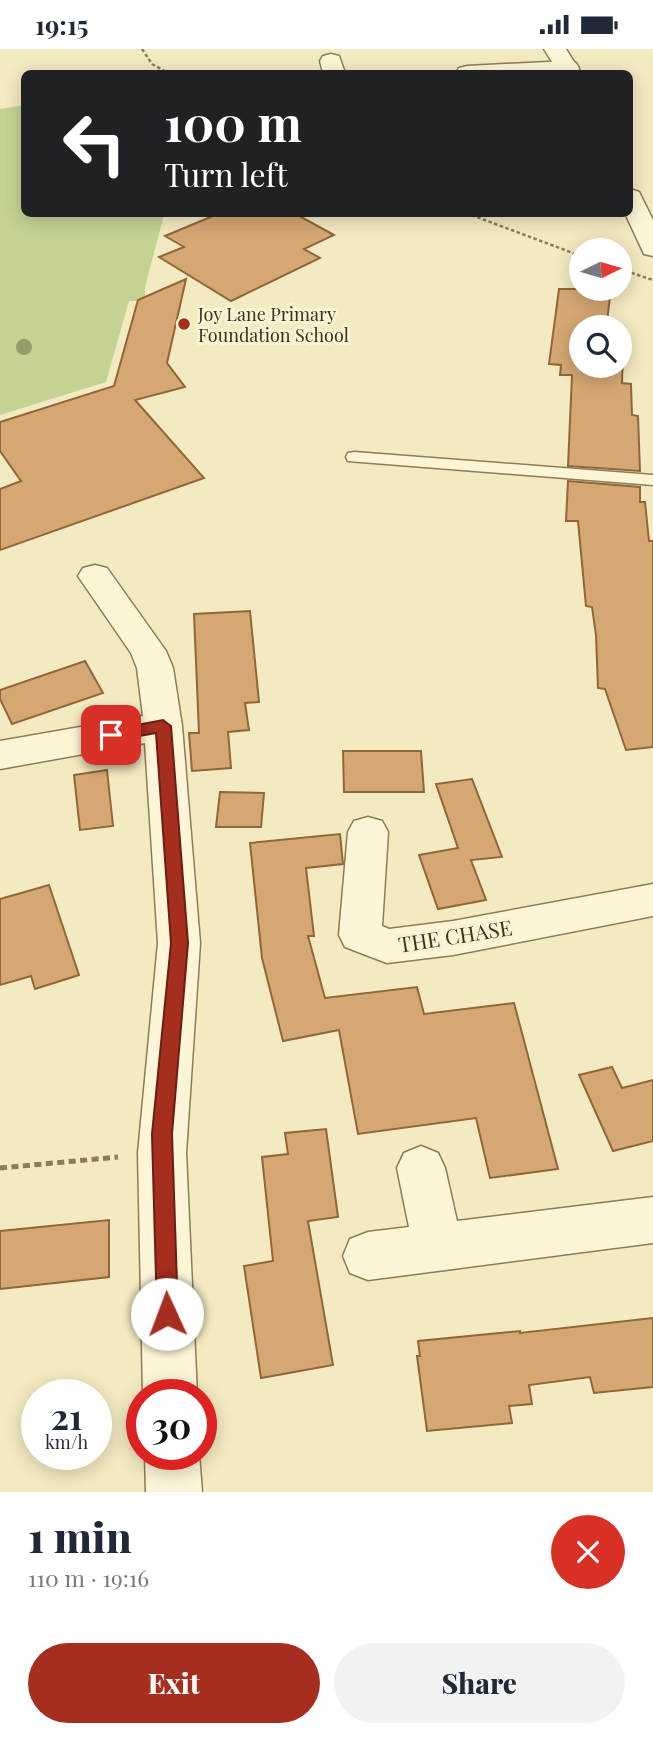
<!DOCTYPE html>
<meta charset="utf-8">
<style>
:root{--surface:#fff;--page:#f2f2f3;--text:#1f2937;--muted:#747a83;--accent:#a52e1f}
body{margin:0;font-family:"Playfair Display",serif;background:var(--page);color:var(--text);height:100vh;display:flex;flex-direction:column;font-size:26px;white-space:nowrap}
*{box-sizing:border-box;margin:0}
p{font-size:23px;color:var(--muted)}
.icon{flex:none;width:38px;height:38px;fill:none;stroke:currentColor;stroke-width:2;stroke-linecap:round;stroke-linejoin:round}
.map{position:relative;height:1443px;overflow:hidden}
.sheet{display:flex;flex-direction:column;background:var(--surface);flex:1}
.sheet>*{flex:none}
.banner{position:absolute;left:21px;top:21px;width:612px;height:147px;border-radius:10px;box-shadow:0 4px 18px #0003;background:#202124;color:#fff;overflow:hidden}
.needle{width:46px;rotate:85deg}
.buttons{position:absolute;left:569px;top:189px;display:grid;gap:14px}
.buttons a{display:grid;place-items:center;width:63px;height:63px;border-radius:50%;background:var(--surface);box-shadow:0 4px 18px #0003;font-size:35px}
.speed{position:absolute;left:21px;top:1330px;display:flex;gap:14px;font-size:35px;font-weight:700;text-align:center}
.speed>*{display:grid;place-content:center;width:91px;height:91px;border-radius:50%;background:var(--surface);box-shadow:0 4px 18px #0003;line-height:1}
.speed small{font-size:18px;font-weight:400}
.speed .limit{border:10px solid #d22;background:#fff;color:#111}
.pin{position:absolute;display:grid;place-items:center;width:60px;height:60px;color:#fff;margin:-30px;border-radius:14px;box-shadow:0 4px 10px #0006}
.me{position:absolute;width:77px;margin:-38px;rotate:358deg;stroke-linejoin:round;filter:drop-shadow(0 0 5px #0008)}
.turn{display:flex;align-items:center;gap:24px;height:147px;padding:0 28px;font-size:32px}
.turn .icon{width:91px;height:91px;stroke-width:2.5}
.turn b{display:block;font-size:49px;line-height:60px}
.round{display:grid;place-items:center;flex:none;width:74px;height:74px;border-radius:37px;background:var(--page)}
.summary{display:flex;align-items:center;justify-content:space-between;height:119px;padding:0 28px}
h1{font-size:42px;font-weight:800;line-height:52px}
.button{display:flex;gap:14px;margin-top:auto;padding:14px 28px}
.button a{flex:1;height:80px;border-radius:42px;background:var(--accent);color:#fff;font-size:28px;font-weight:800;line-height:80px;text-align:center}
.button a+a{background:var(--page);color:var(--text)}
.status{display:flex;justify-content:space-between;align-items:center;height:49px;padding:0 35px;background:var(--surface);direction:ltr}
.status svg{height:19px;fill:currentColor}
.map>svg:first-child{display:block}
.green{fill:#c4d394}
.building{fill:#d5a773;stroke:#916639;stroke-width:2}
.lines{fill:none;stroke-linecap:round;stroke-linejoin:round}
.service-casing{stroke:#8f7b56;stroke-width:3}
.minor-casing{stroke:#8f7b56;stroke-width:3}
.tertiary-casing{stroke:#8f7b56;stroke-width:3}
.path-far1{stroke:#8f7b56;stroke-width:2.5;stroke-dasharray:3.5 2.5;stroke-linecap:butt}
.path{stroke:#8f7b56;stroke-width:5;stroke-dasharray:7 4.5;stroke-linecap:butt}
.service{fill:#fcf5d6;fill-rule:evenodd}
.minor{fill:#fcf5d6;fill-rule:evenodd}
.tertiary{fill:#fcf5d6;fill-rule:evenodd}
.tree{fill:#949c68}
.route{fill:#a52e1f;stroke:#6b1e14;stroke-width:2}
.poi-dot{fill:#a52e1f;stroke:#f9f3d2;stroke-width:2.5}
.labels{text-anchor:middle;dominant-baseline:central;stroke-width:6;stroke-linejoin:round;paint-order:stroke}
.far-poi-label{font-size:18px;fill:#3d301c;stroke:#f9f3d2;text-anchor:start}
.street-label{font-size:21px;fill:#3d301c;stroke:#f9f3d2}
</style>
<div class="status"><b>19:15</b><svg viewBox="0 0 49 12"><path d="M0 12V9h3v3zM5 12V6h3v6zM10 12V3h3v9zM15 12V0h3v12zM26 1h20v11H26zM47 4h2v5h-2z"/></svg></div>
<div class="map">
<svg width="653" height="1443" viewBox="0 0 653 1443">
<rect width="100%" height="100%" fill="#f3eac1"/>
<polygon class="green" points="24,56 24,164 166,165 164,166 145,238 145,252 129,252 106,333 0,366 0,60"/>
<g class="building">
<polygon points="220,164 294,164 334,186 304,200 320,209 231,252 159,208 184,198 165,187"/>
<polygon points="186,230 167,314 185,338 135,351 204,429 0,501 0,440 21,432 0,402 0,373 114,337 138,251"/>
<polygon points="559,240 611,240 607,272 618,273 618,278 581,278 581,317 620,317 620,279 624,279 622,334 631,335 632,366 638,367 640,422 568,417 572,326 560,326 561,316 549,315"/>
<polygon points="568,432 640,438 640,453 645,453 649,492 653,492 653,698 626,701 605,640 598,639 596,586 592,558 586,557 578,472 566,472"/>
<polygon points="250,562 259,653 245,654 249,681 228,683 231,719 192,722 189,684 199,684 194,565"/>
<polygon points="85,612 103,644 12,675 0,650 0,641"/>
<polygon points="343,702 421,702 424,743 344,743"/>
<polygon points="107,721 113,777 80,781 74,726"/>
<polygon points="472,730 502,808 471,811 486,851 438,860 419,806 458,799 436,735"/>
<polygon points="220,743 264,744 261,778 216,778"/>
<polygon points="340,785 343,815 306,819 314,887 308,887 325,949 417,938 424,965 514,954 558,1120 490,1129 476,1069 358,1085 339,981 283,992 262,909 250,794"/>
<polygon points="49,836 79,926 35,940 31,927 0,936 0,850"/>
<polygon points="612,1018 622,1039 653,1031 653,1092 613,1102 579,1026"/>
<polygon points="326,1080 338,1168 308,1172 333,1316 261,1329 244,1217 273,1212 262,1108 288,1105 285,1084"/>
<polygon points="109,1171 109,1228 0,1240 0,1182"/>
<polygon points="653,1269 653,1338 594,1344 590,1328 529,1336 532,1355 509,1357 512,1374 427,1382 417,1307 420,1307 418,1292 520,1282 520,1284"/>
</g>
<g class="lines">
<g class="service-casing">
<polygon id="service" points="354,403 653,426 653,436 348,412 346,408 348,404"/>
</g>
<g class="minor-casing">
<g id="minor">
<polygon points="331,5 339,7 345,24 323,24 320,12 323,7"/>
<polygon points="568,12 576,14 579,19 576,24 456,24 459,19 467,17"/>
<polygon points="95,516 107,519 166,602 173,619 182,677 200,894 186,1104 197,1346 143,1346 138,1104 158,894 145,694 0,720 0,692 143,667 137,619 131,604 78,527 83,519"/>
<polygon points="368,768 382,772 388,783 382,877 389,880 453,872 653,835 653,867 453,906 387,914 345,898 339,886 348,783 354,772"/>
<polygon points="421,1097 438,1104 445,1119 457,1172 653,1148 653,1194 368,1231 350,1224 343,1207 350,1190 368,1183 409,1178 397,1119 404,1104"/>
<polygon points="145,1405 199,1405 202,1443 146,1443"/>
</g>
</g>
<g class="tertiary-casing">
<g id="tertiary">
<polygon points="544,0 566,0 581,24 559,24"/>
<polygon points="630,140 639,143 653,171 653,207 644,205 625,164 630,164"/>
</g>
</g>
<g class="path-far1">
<polyline points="142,0 152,15 168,24"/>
<polyline points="466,164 581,207"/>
<polyline points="620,220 653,231"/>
</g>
<polyline class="path" points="0,1119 118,1108"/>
<use href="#service" class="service"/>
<use href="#minor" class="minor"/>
<use href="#tertiary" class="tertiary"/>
</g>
<circle class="tree" cx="24" cy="298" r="8"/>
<polygon class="route" points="163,671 171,677 188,894 172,1085 178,1265 175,1273 167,1276 160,1273 157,1265 152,1085 171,894 156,684 111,692 104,686 111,681"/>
<circle class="poi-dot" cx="184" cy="275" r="7"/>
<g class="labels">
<g class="far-poi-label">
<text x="198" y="265">Joy Lane Primary<tspan x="198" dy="21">Foundation School</tspan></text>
</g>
<g class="street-label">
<text transform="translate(455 886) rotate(-9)">THE CHASE</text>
</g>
</g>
</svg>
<div class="buttons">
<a><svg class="needle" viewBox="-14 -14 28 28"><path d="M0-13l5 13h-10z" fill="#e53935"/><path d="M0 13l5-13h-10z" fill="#747a83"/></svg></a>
<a><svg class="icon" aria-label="search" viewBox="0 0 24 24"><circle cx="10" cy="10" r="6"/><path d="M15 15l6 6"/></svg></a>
</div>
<div class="speed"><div>21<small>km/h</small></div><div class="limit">30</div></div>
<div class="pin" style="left:111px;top:686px;background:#d93025"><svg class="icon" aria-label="arrive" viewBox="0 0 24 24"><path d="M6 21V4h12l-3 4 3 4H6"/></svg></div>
<svg class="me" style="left:167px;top:1265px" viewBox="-20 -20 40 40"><circle r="19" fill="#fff"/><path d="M0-13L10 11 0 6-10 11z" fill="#a52e1f"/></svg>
<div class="banner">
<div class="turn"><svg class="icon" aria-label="left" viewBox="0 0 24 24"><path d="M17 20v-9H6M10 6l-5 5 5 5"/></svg><div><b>100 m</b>Turn left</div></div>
</div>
</div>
<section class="sheet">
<div class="summary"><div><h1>1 min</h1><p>110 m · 19:16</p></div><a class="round" style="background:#d93025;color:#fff"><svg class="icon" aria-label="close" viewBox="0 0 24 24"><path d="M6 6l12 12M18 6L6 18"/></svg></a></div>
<div class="button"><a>Exit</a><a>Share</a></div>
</section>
